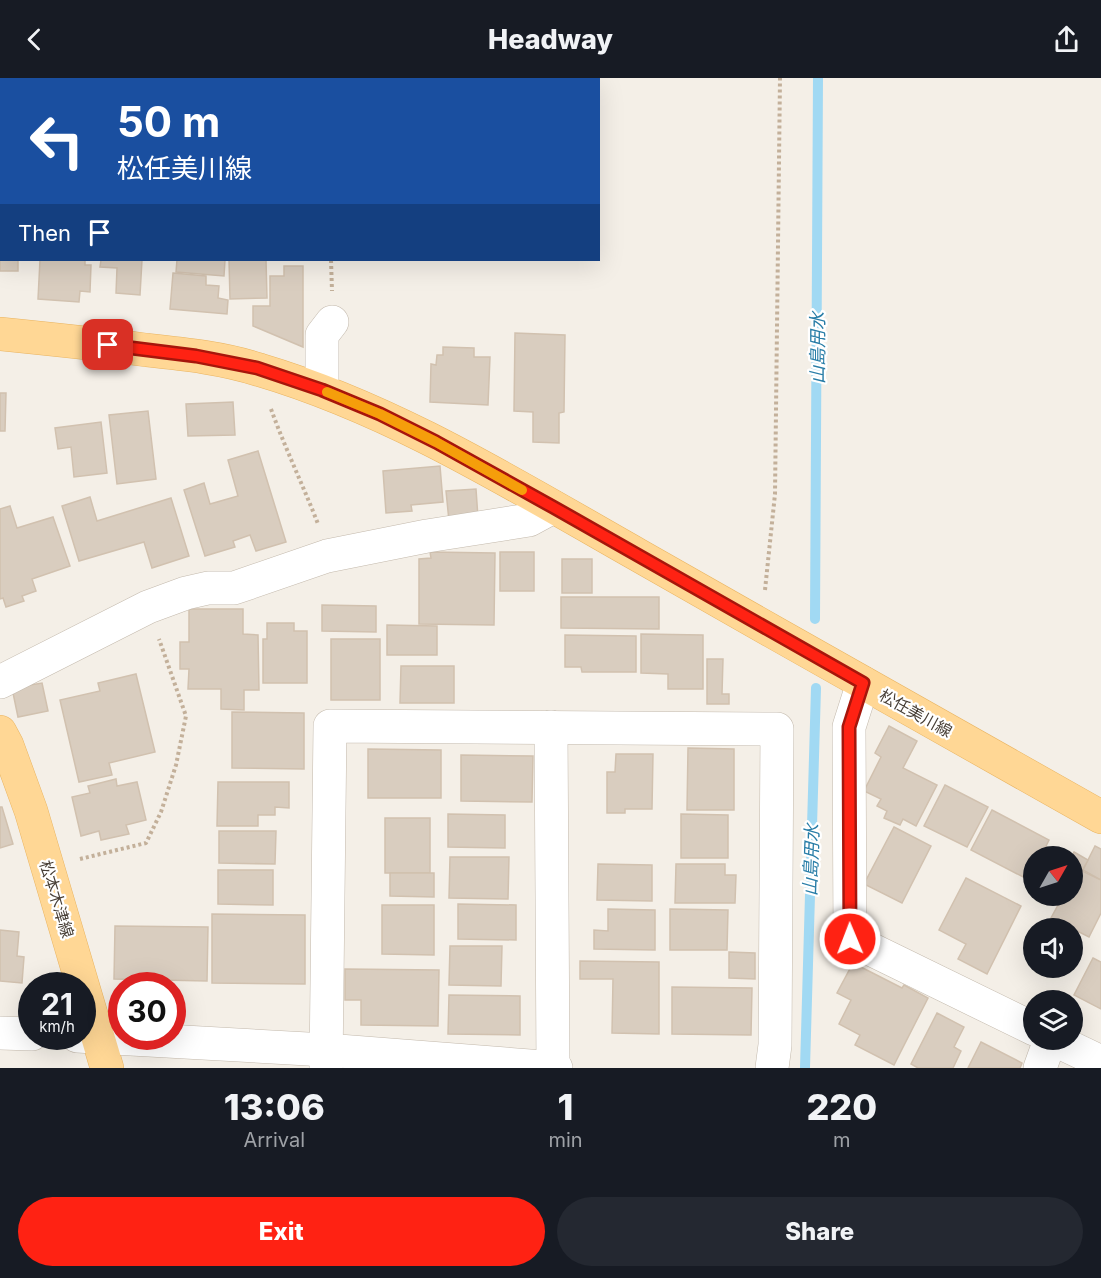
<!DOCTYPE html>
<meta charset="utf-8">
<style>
:root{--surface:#171b24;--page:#242831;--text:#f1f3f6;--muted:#9ea1a6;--accent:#ff2213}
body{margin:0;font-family:Inter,"Noto Sans JP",sans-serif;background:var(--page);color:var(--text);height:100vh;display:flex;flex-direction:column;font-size:22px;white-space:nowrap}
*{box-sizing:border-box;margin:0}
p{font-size:20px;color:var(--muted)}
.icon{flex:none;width:33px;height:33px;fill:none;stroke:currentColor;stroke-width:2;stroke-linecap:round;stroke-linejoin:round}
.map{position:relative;height:990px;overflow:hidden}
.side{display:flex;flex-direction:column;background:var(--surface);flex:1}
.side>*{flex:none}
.top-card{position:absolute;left:0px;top:0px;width:600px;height:183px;box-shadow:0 6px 24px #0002;background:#1a4fa0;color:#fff;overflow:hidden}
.needle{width:39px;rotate:51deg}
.buttons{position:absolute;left:1023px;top:768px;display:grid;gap:12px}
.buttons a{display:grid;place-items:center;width:60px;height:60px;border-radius:50%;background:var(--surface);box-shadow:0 6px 24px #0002;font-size:30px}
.speed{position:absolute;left:18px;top:894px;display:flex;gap:12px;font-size:30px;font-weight:700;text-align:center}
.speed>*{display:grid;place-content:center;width:78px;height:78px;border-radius:50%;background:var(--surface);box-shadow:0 6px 24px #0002;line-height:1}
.speed small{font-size:15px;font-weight:400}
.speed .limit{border:9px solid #d22;background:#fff;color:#111}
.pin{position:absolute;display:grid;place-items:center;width:51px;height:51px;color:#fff;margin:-26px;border-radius:12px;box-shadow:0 3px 9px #0006}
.me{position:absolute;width:66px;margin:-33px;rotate:359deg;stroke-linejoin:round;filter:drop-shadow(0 0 4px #0008)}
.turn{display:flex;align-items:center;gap:21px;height:126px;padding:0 18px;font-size:27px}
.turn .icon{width:78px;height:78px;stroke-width:2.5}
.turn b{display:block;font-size:42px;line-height:51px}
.then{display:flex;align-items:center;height:57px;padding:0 18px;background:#0003;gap:12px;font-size:22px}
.eta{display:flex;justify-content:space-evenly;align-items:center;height:102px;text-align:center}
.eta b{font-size:36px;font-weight:800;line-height:42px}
.cta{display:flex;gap:12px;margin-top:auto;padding:12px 18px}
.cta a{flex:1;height:69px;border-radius:36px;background:var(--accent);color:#fff;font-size:24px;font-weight:800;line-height:69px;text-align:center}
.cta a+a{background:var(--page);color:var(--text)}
header{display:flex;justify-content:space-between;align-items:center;height:78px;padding:0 18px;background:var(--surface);font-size:27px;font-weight:800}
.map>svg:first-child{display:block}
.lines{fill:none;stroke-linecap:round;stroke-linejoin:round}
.stream{stroke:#a1d9f3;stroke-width:10}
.building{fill:#d9cdbf;stroke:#d1c1af;stroke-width:1.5}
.minor-casing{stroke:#c3b9ac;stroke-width:34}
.major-casing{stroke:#e9b461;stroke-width:34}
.path{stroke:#c3b09a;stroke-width:4;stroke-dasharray:3 3;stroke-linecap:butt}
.minor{stroke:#fff;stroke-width:33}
.major{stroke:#ffd795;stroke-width:33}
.route-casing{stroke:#a6160c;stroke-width:15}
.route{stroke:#ff2213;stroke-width:10}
.slow{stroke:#f59e0b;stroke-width:10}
.labels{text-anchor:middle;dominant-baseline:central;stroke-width:4.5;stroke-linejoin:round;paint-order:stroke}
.street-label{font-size:16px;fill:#483f36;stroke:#fff}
.water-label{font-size:18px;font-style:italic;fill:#287da7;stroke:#fff}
</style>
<header><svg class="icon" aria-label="back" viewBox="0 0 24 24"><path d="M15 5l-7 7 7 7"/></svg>Headway<svg class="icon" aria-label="share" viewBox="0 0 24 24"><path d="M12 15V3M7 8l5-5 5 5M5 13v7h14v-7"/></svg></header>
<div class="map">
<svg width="1101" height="990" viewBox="0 0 1101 990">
<rect width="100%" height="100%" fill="#f4efe7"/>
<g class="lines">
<g class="stream">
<polyline points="815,541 818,0"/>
<polyline points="805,990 816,610"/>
</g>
</g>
<g class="building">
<polygon points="0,147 2,147 2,182 18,182 18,193 0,193"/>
<polygon points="40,182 85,182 85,187 91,187 90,214 80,213 79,224 38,221"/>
<polygon points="101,182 142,182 140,217 116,215 117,190 100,189"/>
<polygon points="177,182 225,182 224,198 176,194"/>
<polygon points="229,182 266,182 267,220 230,221"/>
<polygon points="284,188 303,188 303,269 253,248 253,228 270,228 270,198 284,198"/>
<polygon points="173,195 206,198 206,207 219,208 218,220 228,222 227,236 170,231"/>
<polygon points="515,255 565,257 564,334 559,335 559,365 533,364 533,334 514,333"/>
<polygon points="443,269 474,270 474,279 490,279 488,327 430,324 431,286 436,287 437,277 443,277"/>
<polygon points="0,315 6,315 5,353 0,353"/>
<polygon points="233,324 235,357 188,358 186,326"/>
<polygon points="148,333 156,401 117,406 109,337"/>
<polygon points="101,344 107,395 74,399 71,369 58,371 55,350"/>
<polygon points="258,373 286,464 256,473 250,457 233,463 235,469 205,478 184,412 204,405 210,426 238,418 228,382"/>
<polygon points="440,388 443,424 411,427 412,433 386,435 383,393"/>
<polygon points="476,411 478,440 449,443 446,413"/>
<polygon points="90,419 97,443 171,420 189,478 152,490 144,464 79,483 62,428"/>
<polygon points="10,428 17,450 53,439 70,488 32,501 36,513 22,518 24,523 6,529 3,520 0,521 0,431"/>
<polygon points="430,474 495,475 494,547 419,546 419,481 431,480"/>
<rect x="500" y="474" width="34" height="39"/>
<rect x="562" y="481" width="30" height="34"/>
<polygon points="561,519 659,519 659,551 561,550"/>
<polygon points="322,527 376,528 376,554 322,553"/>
<polygon points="189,531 243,531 243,556 258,557 259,612 244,612 244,632 221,631 221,611 188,611 189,591 180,591 180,564 189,564"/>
<polygon points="267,545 294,545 294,553 307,553 307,605 263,605 263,561 267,561"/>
<polygon points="387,547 437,548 437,577 387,577"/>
<polygon points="641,556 703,557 703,611 668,611 668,596 641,595"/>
<polygon points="565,557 636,558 636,594 582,594 581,589 565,589"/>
<rect x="331" y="561" width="49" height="61"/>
<polygon points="707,581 723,581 722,616 729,616 729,626 707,626"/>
<polygon points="401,588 454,588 454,625 400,625"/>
<polygon points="136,596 155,674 109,685 112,697 79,704 60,622 100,613 98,605"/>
<polygon points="42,605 48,633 18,639 12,610"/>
<polygon points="232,634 304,635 304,691 232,690"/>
<polygon points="889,648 917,663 903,690 937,707 916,748 903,741 900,747 884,740 887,733 877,728 881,721 864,713 881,679 875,675"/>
<polygon points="688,670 734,671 734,732 687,732"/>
<polygon points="368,671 441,672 441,720 368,720"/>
<polygon points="616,676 653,676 652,731 625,731 625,735 607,735 607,694 615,694"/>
<polygon points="461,677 533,678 532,724 461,723"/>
<polygon points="116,701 117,708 137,704 146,742 126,747 129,756 101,762 99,753 81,758 72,719 90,715 88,708"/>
<polygon points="218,704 289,704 289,730 275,729 275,737 258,737 258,748 217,748"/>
<polygon points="945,707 988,729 967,769 924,748"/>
<polygon points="0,729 2,729 13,766 0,770"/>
<polygon points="992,732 1049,762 1041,778 1034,778 1034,793 1029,802 971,772"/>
<polygon points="448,736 505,737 505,770 448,769"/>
<polygon points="681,736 728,737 728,780 681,780"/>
<rect x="385" y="740" width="45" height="55"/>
<polygon points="894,749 931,768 902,825 864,806"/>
<polygon points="219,753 276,753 275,786 219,785"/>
<polygon points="1095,768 1101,771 1101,802 1083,792"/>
<polygon points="1074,774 1088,782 1082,793 1101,802 1101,835 1089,859 1051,840 1063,818 1072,818 1072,778"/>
<polygon points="450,779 509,779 508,821 449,820"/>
<polygon points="598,786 652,787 652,823 597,822"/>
<polygon points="676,786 725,786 725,797 736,797 735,825 675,825"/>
<polygon points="218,792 273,792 273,827 218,826"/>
<polygon points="390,795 434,795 434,819 390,818"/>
<polygon points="966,800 1021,828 987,896 958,881 966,866 939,852"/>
<polygon points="458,826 516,827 516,862 458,861"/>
<polygon points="382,827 434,827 434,877 382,876"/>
<polygon points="608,831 655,832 655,872 594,871 594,852 608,853"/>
<polygon points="670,831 728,832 727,872 670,872"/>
<polygon points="212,836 305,837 305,906 212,905"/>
<polygon points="115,848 208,849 207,903 114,901"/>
<polygon points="0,852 19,854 17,878 24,879 22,905 0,903"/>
<polygon points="450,868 502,868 501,908 449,907"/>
<polygon points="729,874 755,875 755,901 729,900"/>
<polygon points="1093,880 1101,884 1101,931 1074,917"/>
<polygon points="580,883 659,884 659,956 612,955 613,901 580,901"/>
<polygon points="853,885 902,910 904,907 928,920 894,987 855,967 860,957 839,946 851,922 837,915"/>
<polygon points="345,891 439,892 438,948 361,947 361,922 345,922"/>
<polygon points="672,909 752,910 751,957 672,956"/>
<polygon points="449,917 520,918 520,957 448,956"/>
<polygon points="937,935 964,949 954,969 961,973 953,990 918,990 911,986"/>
<polygon points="981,964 1022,985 1020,990 968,990"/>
</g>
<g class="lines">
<g class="minor-casing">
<g id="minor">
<polyline points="322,312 322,257 332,244"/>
<polyline points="0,604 148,529 186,515 208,510 234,510 327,478 427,458 529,442 553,429"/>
<polyline points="863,605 849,649 850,861 1034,951"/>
<polyline points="551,649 553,990"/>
<polyline points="0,955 32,956"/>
<polyline points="77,958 326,972 556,990"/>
<polyline points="1055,962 1101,984"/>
<polyline points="326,990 330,648 777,651 775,967 772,990"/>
<polyline points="1040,990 1050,962"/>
</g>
</g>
<g class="major-casing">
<g id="major">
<path d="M0,256C49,261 97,266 146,272C184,276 223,280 260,292C395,332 516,408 638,477C792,565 947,652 1101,739"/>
<polyline points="0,654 7,667 31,733 107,990"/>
</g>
</g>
<g class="path">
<polyline points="330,0 330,2"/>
<polyline points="331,182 332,213"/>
<path d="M271,331C285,370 303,407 318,446"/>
<polyline points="765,512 775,416 780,0"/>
<polyline points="80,781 146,765 161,734 176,687 186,638 159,561"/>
</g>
<use href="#minor" class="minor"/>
<use href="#major" class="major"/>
</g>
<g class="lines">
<g class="route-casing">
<polyline id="route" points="108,267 196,278 257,290 322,312 380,336 436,364 553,429 863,605 849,649 850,861"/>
</g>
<use href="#route" class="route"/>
<polyline class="slow" points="327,314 380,336 436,364 522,412"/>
</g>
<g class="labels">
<g class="street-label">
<text transform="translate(916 635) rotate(29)">松任美川線</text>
<text transform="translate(57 821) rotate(73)">松本木津線</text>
</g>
<g class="water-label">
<text transform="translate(817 270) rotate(-90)">山島用水</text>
<text transform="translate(811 782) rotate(-88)">山島用水</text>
</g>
</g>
</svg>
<div class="buttons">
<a><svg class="needle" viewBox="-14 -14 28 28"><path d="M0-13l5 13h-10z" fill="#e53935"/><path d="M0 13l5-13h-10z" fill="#9ea1a6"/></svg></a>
<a><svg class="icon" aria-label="sound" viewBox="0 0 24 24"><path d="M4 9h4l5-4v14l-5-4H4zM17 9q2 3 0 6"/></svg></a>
<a><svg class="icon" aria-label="layers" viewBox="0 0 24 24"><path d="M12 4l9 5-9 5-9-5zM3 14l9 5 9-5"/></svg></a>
</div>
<div class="speed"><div>21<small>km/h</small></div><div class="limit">30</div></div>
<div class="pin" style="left:108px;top:267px;background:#d93025"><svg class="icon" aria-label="arrive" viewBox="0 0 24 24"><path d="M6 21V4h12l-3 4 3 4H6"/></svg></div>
<svg class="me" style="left:850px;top:861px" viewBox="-20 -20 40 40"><circle r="17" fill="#ff2213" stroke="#fff" stroke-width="3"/><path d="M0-11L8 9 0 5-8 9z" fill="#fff"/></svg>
<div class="top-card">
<div class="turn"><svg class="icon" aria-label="left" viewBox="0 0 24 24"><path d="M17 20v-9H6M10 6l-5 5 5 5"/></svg><div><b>50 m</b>松任美川線</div></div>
<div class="then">Then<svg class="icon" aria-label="arrive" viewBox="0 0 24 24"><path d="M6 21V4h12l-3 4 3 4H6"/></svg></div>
</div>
</div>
<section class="side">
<div class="eta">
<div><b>13:06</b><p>Arrival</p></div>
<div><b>1</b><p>min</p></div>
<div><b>220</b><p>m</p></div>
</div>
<div class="cta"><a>Exit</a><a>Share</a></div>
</section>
